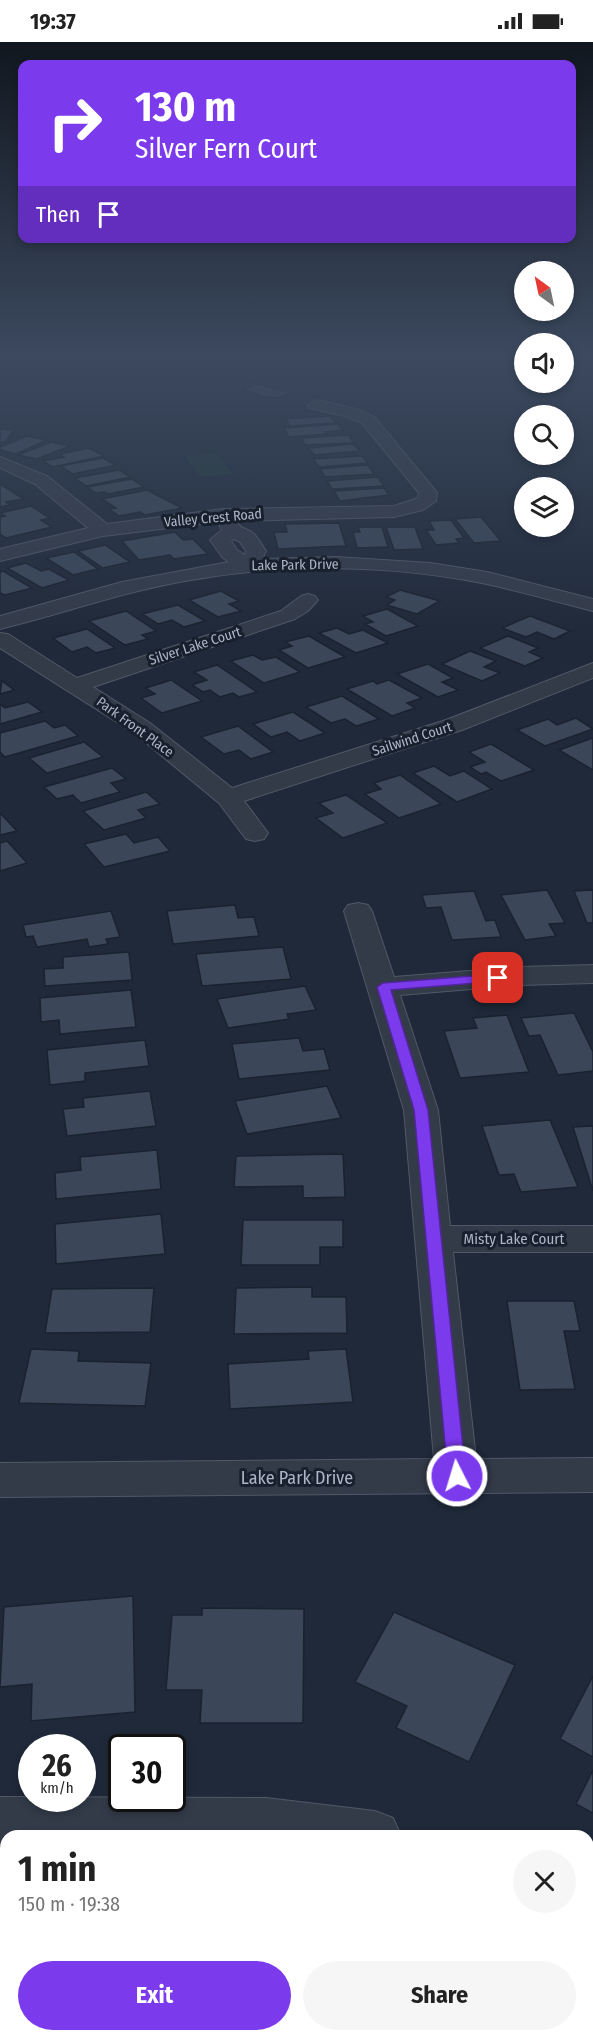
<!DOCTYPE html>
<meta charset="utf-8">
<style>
:root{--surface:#fff;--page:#f6f6f6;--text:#222;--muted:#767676;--accent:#7c3aed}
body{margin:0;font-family:"Fira Sans Condensed",sans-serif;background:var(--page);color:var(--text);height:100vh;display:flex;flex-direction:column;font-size:22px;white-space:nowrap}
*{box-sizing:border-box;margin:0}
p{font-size:20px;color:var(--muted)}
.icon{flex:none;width:33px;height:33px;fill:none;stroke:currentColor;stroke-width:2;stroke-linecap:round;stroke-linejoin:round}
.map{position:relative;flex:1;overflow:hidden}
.panel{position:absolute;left:0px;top:1788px;width:594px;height:212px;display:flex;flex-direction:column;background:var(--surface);border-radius:18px 18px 0 0;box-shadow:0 3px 9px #0003}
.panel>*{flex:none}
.guide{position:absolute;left:18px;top:18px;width:558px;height:183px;border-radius:12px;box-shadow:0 3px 9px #0003;background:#7c3aed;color:#fff;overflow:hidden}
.needle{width:39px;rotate:327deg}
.tools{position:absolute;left:514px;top:219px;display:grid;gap:12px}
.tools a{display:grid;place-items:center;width:60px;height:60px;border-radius:50%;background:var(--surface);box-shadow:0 3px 9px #0003;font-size:30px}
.speed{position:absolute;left:18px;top:1692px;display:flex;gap:12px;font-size:30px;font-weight:700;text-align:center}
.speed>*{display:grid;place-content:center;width:78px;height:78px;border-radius:50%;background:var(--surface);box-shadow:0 3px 9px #0003;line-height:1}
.speed small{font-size:15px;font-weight:400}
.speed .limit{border:3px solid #111;border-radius:9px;background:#fff;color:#111}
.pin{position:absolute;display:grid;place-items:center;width:51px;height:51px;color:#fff;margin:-26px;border-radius:12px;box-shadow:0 3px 9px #0006}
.me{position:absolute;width:66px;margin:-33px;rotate:355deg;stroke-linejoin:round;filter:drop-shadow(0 0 4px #0008)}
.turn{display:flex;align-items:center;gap:21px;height:126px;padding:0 18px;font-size:27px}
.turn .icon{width:78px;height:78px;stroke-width:2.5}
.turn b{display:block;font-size:42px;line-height:51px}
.then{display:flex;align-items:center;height:57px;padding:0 18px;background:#0003;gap:12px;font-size:22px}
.round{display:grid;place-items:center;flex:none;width:63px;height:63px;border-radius:32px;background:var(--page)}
.head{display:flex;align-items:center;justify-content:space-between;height:102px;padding:0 18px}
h1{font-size:36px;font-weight:700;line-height:45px}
.button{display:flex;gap:12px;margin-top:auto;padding:12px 18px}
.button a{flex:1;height:69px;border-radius:36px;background:var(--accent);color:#fff;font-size:24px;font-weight:700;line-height:69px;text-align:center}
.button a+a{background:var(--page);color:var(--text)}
.status{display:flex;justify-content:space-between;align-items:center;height:42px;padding:0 30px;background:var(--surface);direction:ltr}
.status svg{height:16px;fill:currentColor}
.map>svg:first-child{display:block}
.green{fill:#21363a}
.building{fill:#3b4759;stroke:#1a2230;stroke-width:1.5}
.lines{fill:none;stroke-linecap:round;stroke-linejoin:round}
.minor-casing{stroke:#505967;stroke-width:2}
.minor{fill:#333b49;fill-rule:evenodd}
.route{fill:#7c3aed;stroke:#51269a;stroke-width:1.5}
.labels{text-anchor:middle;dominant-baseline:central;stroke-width:6;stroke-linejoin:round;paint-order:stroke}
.far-street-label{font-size:14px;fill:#adb6c6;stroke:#18202e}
.street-label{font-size:15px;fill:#adb6c6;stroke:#18202e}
.near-street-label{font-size:18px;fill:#adb6c6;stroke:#18202e}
</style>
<div class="status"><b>19:37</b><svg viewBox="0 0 49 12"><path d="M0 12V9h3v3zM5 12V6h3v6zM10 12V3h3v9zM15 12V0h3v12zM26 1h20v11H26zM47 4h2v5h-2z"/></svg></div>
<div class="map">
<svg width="593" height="1999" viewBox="0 0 593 1999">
<rect width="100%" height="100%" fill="#1f2939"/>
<polygon class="green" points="216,411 233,432 201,435 185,414"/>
<g class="building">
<polygon points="258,342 291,351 278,356 265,355 242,347"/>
<polygon points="331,374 336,381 290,384 285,377"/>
<polygon points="338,382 342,388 325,390 327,392 289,395 284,386"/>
<polygon points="0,387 14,388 5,400 0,400"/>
<polygon points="349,393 353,401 305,403 302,396"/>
<polygon points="27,394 47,398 16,412 0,408 0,405"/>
<polygon points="51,400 70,404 37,417 18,413"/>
<polygon points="353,402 360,409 315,413 308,406"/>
<polygon points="89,406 104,414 53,425 43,419 64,415 60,412"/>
<polygon points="362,414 368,421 319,425 313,417"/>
<polygon points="103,416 116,423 73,432 60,424"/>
<polygon points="368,423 374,432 325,435 320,427"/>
<polygon points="119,428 131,435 86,444 75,436"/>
<polygon points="378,435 384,444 332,447 327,439"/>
<polygon points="132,437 144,445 108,452 105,450 96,451 87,445"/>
<polygon points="0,443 2,443 24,457 6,460 10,463 0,465"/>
<polygon points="384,446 389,453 340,459 334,449"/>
<polygon points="147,448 182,466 145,473 140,470 119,474 109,467 116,466 102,457"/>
<polygon points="31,464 50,476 41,478 52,485 6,496 0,492 0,475 5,474 0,471"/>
<polygon points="481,475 501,499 474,501 455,477"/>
<polygon points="451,478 464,496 456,497 459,501 436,503 426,488 434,488 429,479"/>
<polygon points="339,481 346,504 278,507 274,490 287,490 285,482"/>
<polygon points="358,485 382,485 388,505 357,506 353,490 360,490"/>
<polygon points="386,485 415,485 423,507 394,508"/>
<polygon points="175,490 183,498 193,497 208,512 174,517 170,513 139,518 122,499"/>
<polygon points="105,503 130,520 103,526 78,509"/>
<polygon points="74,510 98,527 73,533 46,516"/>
<polygon points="26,521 41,529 49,527 69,538 42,546 7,526"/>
<polygon points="3,529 32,546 5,553 0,551 0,530"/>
<polygon points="400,548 440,559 417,572 387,563 395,558 386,555"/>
<polygon points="221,549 239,559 229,562 241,569 218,575 189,558"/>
<polygon points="178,563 205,579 184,585 172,578 158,582 142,572"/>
<polygon points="387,567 418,584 386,594 365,582 373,580 363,574"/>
<polygon points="126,569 156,589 142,593 148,597 125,603 89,579"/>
<polygon points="530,574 570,589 554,597 537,590 526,595 502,586"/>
<polygon points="337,586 349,592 363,588 388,601 356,611 319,591"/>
<polygon points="87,587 115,606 96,611 87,605 72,610 53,596"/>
<polygon points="309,594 345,615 308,626 279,608 292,604 285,600"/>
<polygon points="508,594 538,606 529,610 543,616 525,624 480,606"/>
<polygon points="470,609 496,619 484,625 500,631 482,639 442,622"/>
<polygon points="253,613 262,618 276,615 300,630 264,641 231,619"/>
<polygon points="428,622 453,636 442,640 458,648 438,655 397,632"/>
<polygon points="217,623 257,650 239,655 233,651 220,655 210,648 203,650 192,643 207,638 194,630"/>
<polygon points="171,638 202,659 162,671 141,656 155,652 146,646"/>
<polygon points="389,638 422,656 407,661 415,666 392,674 347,647 373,639 377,642"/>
<polygon points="2,639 14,648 0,652"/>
<polygon points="342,654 379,677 356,684 345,677 331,681 306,665"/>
<polygon points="28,660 42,670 0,682 0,662 5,666"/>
<polygon points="293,670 325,691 300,699 287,690 271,695 253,682"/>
<polygon points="576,676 593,687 545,704 517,688 548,677 557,683"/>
<polygon points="45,679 54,686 65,683 78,694 5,715 0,710 0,691"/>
<polygon points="238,684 273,710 251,717 239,708 224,712 201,695"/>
<polygon points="593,696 593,728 559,708"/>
<polygon points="84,700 103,715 47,731 29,716"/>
<polygon points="491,702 534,728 501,739 486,730 481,732 470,725 485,720 469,710"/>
<polygon points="434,724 450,734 464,729 492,747 457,760 413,731"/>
<polygon points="112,726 126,737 111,741 120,750 81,761 73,753 57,757 44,745"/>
<polygon points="400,733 441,762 399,776 365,752 381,747 374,741"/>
<polygon points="146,750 160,762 138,768 146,776 104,788 83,769"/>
<polygon points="346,753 387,781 343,796 316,776 333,771 319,761"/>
<polygon points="0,771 17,789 0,793"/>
<polygon points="126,792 134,801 158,795 170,809 104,825 84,802"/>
<polygon points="7,799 27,821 0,829 0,801"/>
<polygon points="547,848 565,881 549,882 556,894 525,898 501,853"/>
<polygon points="593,848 593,881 587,881 574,849"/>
<polygon points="474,849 486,879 495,878 501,895 452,898 441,865 426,866 422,853"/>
<polygon points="235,863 238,876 254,875 259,894 173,902 167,869"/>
<polygon points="111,869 120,895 106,897 108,902 89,905 87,897 37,905 33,894 26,895 23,883"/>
<polygon points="283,905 291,937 202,944 196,912"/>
<polygon points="129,910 132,938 45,944 44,927 63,926 63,915"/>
<polygon points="305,944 316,968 287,972 289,977 228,986 217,957"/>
<polygon points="131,948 136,985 60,992 59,978 41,980 40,956"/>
<polygon points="574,971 593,1010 593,1029 558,1033 540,993 529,994 521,976"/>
<polygon points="507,973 529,1030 460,1036 444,989 477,986 473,976"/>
<polygon points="299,996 303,1009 324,1007 330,1028 239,1037 232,1002"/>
<polygon points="145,998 149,1024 85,1031 85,1039 50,1043 47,1008"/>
<polygon points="327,1044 341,1076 247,1092 235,1059"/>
<polygon points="150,1049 156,1084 67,1094 63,1067 84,1065 83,1056"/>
<polygon points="550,1078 578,1145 521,1150 514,1132 499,1133 482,1084"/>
<polygon points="593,1084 593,1149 573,1085"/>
<polygon points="157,1108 161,1147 56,1157 55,1131 81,1128 80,1115"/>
<polygon points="343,1112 345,1155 303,1156 303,1144 234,1145 236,1114"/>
<polygon points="161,1172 165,1212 56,1222 55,1182"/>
<polygon points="243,1178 343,1178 343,1205 320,1205 320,1223 241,1223"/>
<polygon points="312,1245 312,1255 346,1255 347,1291 234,1292 236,1246"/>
<polygon points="154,1246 150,1290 45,1291 52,1247"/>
<polygon points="507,1259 574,1259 580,1289 564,1289 575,1347 520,1348"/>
<polygon points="31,1307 79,1309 78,1319 151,1321 145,1364 19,1361"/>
<polygon points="346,1307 353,1360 230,1367 228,1322 309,1317 308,1309"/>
<polygon points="133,1554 135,1670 31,1679 32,1642 0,1645 4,1565"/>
<polygon points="202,1566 304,1567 303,1681 200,1681 202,1648 166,1648 172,1573 202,1573"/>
<polygon points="394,1570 515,1623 469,1720 396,1686 407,1664 355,1640"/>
<polygon points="593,1634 593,1715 560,1697"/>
<polygon points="593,1728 593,1771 576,1762"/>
<polygon points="0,1901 6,1901 6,1994 41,1994 40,1999 0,1999"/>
<polygon points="124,1994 276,1994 275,1999 122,1999"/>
<polygon points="421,1994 461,1994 467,1999 417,1999"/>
<polygon points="479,1994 517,1994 523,1999 475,1999"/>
</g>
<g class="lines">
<g class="minor-casing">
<g id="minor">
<path d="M316,358L356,367L374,375L434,447L437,451L436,459L423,468L394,475L236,479C240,487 246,486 253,491C258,495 262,504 266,509L262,517L336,515L430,521L487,530L593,557V569C558,560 523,550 487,542C389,522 283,521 185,539C122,550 62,572 0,587V574L122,540L229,520L223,516L210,498L222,488L218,480L103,494L0,519V507L88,486L35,442L0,426V415L47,434L107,482L223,467L394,464L418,456L419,451L362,381L345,374L310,366L308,363ZM234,497L240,500L246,509L245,513L237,508L231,499Z"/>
<polygon points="308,552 315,554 318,558 308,569 295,577 93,645 150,681 232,746 446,678 593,621 593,636 462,688 244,759 268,791 264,797 255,799 246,797 219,761 134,691 0,606 0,591 8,592 77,636 281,569 301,554"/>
<polygon points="358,861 368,863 372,869 394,935 520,925 593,923 593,941 520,943 400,953 438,1068 450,1184 593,1184 593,1210 453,1210 476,1417 593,1416 593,1450 0,1455 0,1421 434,1417 404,1068 344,869 348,863"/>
<polygon points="0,1755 266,1756 375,1769 393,1776 401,1794 6,1794 6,1805 0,1805"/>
<polygon points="588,1854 593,1856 593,1911 588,1909"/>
</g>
</g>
<use href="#minor" class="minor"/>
</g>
<linearGradient id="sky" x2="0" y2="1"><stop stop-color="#11171f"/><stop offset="0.53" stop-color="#3c495f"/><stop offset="1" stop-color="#3c495f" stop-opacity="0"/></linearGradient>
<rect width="593" height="596" fill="url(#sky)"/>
<polygon class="route" points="498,932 504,936 502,939 391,948 428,1068 466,1434 464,1440 457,1442 451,1440 448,1434 414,1068 377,945 383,941"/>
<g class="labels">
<g class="far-street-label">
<text transform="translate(213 476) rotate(-5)">Valley Crest Road</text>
<text transform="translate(295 523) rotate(-1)">Lake Park Drive</text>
<text transform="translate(195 604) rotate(-18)">Silver Lake Court</text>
<text transform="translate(135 685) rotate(36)">Park Front Place</text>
<text transform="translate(412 697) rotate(-18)">Sailwind Court</text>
</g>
<g class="street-label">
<text x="514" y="1197">Misty Lake Court</text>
</g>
<g class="near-street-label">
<text x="297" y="1436">Lake Park Drive</text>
</g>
</g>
</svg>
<div class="tools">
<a><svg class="needle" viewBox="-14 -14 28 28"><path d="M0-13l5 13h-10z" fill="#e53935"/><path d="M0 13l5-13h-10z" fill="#767676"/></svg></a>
<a><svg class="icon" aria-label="sound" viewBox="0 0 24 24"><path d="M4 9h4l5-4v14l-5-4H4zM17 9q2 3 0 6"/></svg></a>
<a><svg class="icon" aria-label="search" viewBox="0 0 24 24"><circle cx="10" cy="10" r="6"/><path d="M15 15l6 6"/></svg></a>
<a><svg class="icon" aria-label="layers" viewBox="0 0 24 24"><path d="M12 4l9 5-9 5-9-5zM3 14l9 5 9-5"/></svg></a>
</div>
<div class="speed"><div>26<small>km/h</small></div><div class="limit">30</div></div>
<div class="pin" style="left:498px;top:936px;background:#d93025"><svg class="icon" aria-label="arrive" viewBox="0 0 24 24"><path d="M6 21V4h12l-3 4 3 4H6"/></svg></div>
<svg class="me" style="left:457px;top:1434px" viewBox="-20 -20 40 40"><circle r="17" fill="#7c3aed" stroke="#fff" stroke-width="3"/><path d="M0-11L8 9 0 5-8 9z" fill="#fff"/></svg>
<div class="guide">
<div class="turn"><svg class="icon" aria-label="right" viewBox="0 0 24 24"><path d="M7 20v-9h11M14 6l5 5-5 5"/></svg><div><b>130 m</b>Silver Fern Court</div></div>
<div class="then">Then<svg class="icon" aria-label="arrive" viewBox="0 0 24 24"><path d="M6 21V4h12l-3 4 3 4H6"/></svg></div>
</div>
<section class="panel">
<div class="head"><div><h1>1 min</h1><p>150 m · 19:38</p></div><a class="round"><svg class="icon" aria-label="close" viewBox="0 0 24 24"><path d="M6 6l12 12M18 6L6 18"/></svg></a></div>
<div class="button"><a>Exit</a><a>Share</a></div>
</section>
</div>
